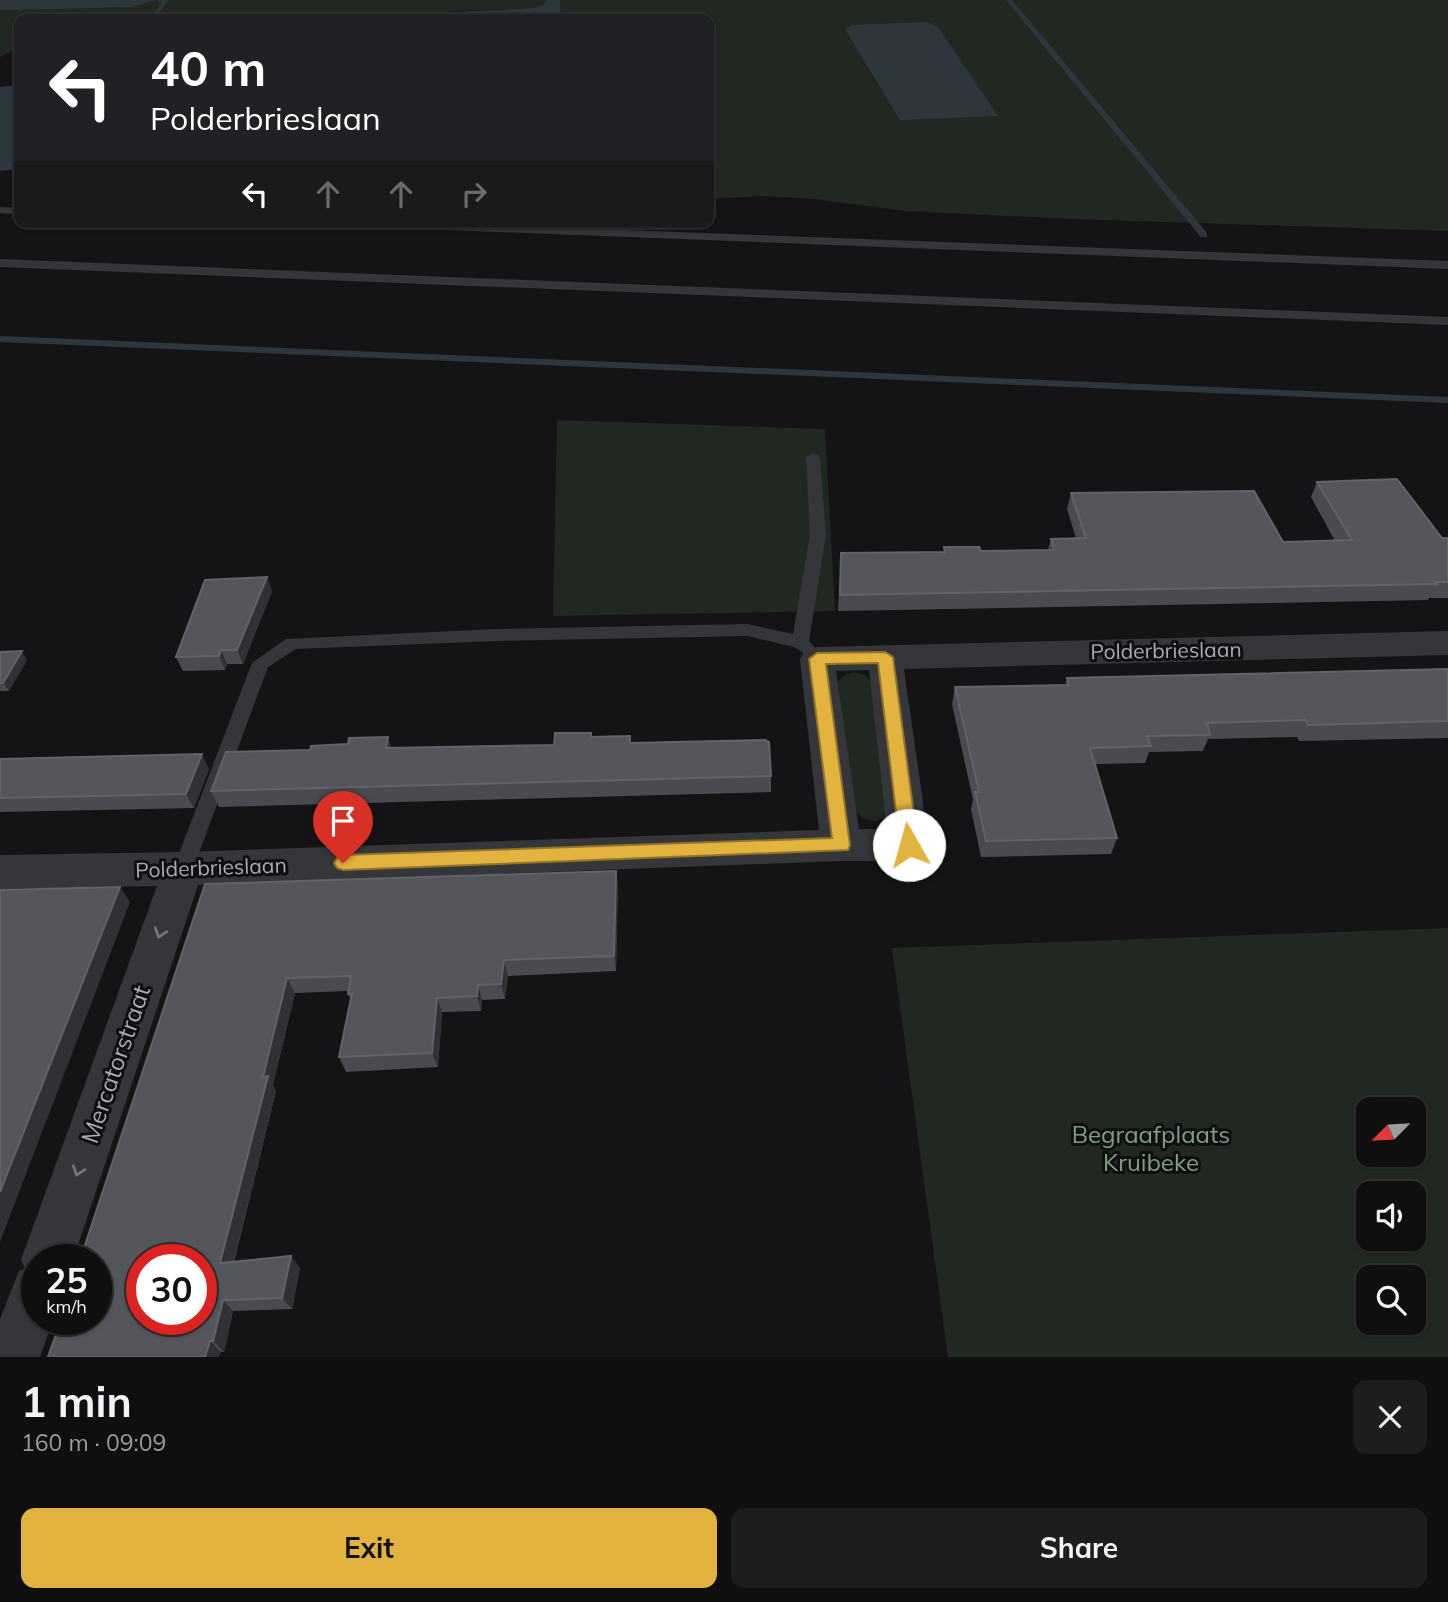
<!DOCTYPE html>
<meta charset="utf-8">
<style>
:root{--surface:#0f0f10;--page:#1d1d1e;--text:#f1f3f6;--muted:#9b9c9f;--line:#2f2f30;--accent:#e3b33f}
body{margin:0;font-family:Mulish,sans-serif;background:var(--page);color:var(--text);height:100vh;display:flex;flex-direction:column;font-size:26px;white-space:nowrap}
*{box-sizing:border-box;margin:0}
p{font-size:23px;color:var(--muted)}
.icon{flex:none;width:38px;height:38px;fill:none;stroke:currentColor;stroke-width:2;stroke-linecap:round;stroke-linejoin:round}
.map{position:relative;height:1357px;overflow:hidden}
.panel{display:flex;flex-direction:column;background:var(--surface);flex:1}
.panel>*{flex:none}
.banner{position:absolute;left:14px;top:14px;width:700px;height:214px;border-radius:14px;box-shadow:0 2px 5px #0004,0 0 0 2px var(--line);background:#202124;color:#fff;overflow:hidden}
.needle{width:46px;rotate:246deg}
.tools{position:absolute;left:1356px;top:1097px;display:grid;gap:14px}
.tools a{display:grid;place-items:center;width:70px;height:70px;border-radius:14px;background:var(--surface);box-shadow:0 2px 5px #0004,0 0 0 2px var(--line);font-size:35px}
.speed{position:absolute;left:21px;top:1244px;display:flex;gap:14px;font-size:35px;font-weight:700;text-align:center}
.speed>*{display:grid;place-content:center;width:91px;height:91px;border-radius:50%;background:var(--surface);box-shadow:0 2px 5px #0004,0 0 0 2px var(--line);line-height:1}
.speed small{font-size:18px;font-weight:400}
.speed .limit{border:10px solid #d22;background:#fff;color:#111}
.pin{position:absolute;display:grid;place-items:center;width:60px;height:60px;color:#fff;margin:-72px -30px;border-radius:50% 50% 50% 0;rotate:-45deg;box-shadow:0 0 7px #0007}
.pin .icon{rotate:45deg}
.me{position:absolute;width:77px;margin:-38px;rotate:353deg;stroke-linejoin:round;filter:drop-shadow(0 0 5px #0008)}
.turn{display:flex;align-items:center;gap:24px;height:147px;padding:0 21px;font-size:32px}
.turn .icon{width:91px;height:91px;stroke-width:2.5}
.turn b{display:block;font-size:49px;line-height:60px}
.lanes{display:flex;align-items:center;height:66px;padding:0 21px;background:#0003;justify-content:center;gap:35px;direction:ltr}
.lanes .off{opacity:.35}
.round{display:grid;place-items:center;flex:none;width:74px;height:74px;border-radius:14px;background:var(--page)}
.head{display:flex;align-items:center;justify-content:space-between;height:119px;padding:0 21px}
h1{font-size:42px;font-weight:700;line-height:52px}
.action{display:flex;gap:14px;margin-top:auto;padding:14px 21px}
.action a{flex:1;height:80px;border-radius:14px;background:var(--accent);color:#111;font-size:28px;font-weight:700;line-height:80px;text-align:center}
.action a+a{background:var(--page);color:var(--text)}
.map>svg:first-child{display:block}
.green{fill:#212822;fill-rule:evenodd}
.water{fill:#2e363d}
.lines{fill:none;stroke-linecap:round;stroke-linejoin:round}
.stream{fill:#2e363d;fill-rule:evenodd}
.lane{fill:#35363a;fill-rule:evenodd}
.street{fill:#35363a;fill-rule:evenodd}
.wall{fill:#4a4b51}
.shaded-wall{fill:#303135}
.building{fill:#54565b;stroke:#616369;stroke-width:2;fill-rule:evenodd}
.oneway{stroke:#74767e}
.route{fill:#e3b33f;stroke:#947429;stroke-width:2}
.labels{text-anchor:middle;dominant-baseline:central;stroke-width:6;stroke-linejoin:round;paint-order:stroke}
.street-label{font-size:21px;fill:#a7abb5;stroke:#0f0f11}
.near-street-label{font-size:24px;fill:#a7abb5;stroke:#0f0f11}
.near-park-label{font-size:24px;fill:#7f9e83;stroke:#0f0f11}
</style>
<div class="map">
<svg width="1448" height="1357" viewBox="0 0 1448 1357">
<rect width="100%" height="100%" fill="#141416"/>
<g class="green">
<polygon points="158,0 161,4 150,19 19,19 19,48 0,57 0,9 133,7"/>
<polygon points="169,0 548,0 542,5 533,8 453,11 450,19 155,19"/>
<polygon points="560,0 1448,0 1448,231 1072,219 906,211 814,199 764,196 709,199 709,19 561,19"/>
<polygon points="557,420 825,429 835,611 553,616"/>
<polygon points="854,672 865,675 871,681 887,817 874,822 861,817 853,806 838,682 845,675"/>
<path d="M1448,928V1357H948L892,948ZM1368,1110H1414V1155H1368ZM1368,1194H1414V1239H1368ZM1368,1278H1414V1323H1368Z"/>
</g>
<g class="water">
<polygon points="0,0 169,0 155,19 150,19 161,4 157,0 133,7 4,10 0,9"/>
<polygon points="548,0 560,0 561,19 450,19 453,12 533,8 542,5"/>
<polygon points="927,22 938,27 998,116 900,120 845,29 852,25"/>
<polygon points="19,85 19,169 0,171 0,87"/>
</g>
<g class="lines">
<g class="stream">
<polygon points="1006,0 1012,0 1207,233 1207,237 1201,237"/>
<polygon points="0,336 1448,397 1448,403 0,342"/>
</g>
<g class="lane">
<polygon points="0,207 19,208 19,214 0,213"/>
<polygon points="315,222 414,222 1448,261 1448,269 320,225"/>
<polygon points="0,259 1448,317 1448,325 0,267"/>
<polygon points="813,453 820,457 826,535 809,641 816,649 813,653 807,655 794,647 747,636 496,641 296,649 268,667 193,869 190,875 183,877 176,875 173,869 252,663 286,639 496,629 747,624 793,634 810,535 806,457"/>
</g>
<path class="street" d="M1448,631V655L904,669L929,845L923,856L909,861H841L198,885L73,1260H37V1320H53L40,1357H0V1319L19,1271L25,1268L21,1260L157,886L0,889V855L183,852L819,830L800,659L805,650L817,647ZM869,670L887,829H859L836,671Z"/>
</g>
<g class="wall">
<polygon points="1317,482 1442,538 1448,538 1448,598 1429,598 1428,600 838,611 841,553 944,552 944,547 981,551 1048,550 1051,539 1076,538 1067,509 1071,493 1283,542 1335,541 1311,497"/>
<polygon points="272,591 243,664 227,664 225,670 183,671 176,657"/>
<polygon points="0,652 27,660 9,691 0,691"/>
<polygon points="1448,669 1448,738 1299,741 1297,737 1208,739 1203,751 1149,752 1145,763 1095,764 1117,838 1111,854 981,857 971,809 973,800 952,704 955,687 1065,685 1067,678"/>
<polygon points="388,737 391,748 554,745 592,737 630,743 771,776 771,792 219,807 211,791 310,750"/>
<polygon points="0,759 209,769 194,808 0,812"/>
<polygon points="616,871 618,886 616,971 508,976 505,999 482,1000 481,1011 442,1012 438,1067 346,1072 339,1057 351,1000 348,994 348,991 295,993 273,1085 276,1091 234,1262 300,1268 292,1309 233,1311 224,1352 48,1357 205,884"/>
</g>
<g class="shaded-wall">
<polygon points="267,577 272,591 243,664 237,650"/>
<polygon points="221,650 227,664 225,670 219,656"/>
<polygon points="22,651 27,660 9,691 3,683"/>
<polygon points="388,737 393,753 386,748"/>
<polygon points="202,754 209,769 194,808 186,794"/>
<polygon points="616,871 618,886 616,971 614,956"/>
<polygon points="120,887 130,902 0,1242 0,1192"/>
<polygon points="504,960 508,976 505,999 501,984"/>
<polygon points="287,978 295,993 273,1085 276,1091 230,1275 220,1263 263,1077"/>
<polygon points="478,985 482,1000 481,1011 477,996"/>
<polygon points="437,998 442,1012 438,1067 432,1053"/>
<polygon points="291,1256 300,1268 292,1309 282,1298"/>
<polygon points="223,1300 233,1311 224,1352 213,1341"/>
<polygon points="210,1341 221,1352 219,1357 205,1357"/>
</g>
<g class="building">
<polygon points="1397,479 1442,538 1448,538 1448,582 1435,582 1437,584 840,595 841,553 945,552 944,547 979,547 981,551 1054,550 1051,539 1086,538 1071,493 1254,491 1283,542 1352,540 1317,482"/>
<polygon points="267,577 237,650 221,650 219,656 176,657 205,580"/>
<polygon points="22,651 3,683 0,683 0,652"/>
<polygon points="1448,669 1448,721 1308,725 1305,720 1207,723 1210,735 1147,736 1151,746 1090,748 1117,838 986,841 975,792 979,792 955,687 1069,685 1067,678"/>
<polygon points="555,733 591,733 591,737 630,736 630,743 765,740 769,742 771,776 211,791 226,752 310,750 311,746 348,744 349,738 388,737 386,748 554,745"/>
<polygon points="202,754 186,794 0,798 0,759"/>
<path d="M616,871L614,956L504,960L501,984L478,985L477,996L437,998L432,1053L339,1057L352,993L348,994L351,976L287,978L263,1077L268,1076L220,1263L291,1256L282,1298L223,1300L213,1341H210L205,1357H48L61,1320H96V1260H80L205,884ZM142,1260H201V1320H142Z"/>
<polygon points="120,887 0,1192 0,890"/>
</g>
<defs><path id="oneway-chevron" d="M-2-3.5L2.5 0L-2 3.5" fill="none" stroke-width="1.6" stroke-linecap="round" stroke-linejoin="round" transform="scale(1.75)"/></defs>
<g class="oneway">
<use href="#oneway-chevron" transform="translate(160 933) rotate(109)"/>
<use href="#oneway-chevron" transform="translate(78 1171) rotate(109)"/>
</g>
<polygon class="route" points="885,652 893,657 918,845 916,850 909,852 903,850 900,845 878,663 826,664 850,845 848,850 343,870 337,868 334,863 337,858 343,855 832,838 809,659 817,653"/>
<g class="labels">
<g class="street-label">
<text transform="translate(1166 650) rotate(-1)">Polderbrieslaan</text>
<text transform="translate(211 867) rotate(-2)">Polderbrieslaan</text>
</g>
<g class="near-street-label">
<text transform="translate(115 1064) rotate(-71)">Mercatorstraat</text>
</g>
<g class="near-park-label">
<text x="1151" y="1134">Begraafplaats<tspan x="1151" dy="28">Kruibeke</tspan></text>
</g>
</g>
</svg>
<div class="tools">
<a><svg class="needle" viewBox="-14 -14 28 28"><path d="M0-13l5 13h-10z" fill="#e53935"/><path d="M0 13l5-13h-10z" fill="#9b9c9f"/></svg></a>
<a><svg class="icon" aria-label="sound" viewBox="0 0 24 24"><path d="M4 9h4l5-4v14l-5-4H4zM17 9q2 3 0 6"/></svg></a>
<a><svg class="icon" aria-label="search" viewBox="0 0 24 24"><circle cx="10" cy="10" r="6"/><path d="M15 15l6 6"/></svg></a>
</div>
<div class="speed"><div>25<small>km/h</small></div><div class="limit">30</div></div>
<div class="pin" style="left:343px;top:863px;background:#d93025"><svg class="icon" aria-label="arrive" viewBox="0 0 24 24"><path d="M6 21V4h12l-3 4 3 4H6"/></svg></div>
<svg class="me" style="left:909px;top:845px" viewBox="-20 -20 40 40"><circle r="19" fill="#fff"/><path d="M0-13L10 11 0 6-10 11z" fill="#e3b33f"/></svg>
<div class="banner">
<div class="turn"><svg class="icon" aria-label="left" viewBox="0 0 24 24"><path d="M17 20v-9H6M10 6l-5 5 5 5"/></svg><div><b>40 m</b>Polderbrieslaan</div></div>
<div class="lanes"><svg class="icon" aria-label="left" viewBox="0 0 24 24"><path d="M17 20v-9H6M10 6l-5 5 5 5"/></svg><svg class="icon off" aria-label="ahead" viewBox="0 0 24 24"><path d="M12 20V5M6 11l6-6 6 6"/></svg><svg class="icon off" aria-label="ahead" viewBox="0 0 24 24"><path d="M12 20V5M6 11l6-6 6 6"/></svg><svg class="icon off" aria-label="right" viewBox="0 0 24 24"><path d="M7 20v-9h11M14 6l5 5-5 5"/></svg></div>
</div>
</div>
<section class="panel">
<div class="head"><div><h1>1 min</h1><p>160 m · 09:09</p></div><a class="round"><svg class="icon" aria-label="close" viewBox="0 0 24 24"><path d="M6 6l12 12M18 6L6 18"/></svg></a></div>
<div class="action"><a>Exit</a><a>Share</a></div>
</section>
